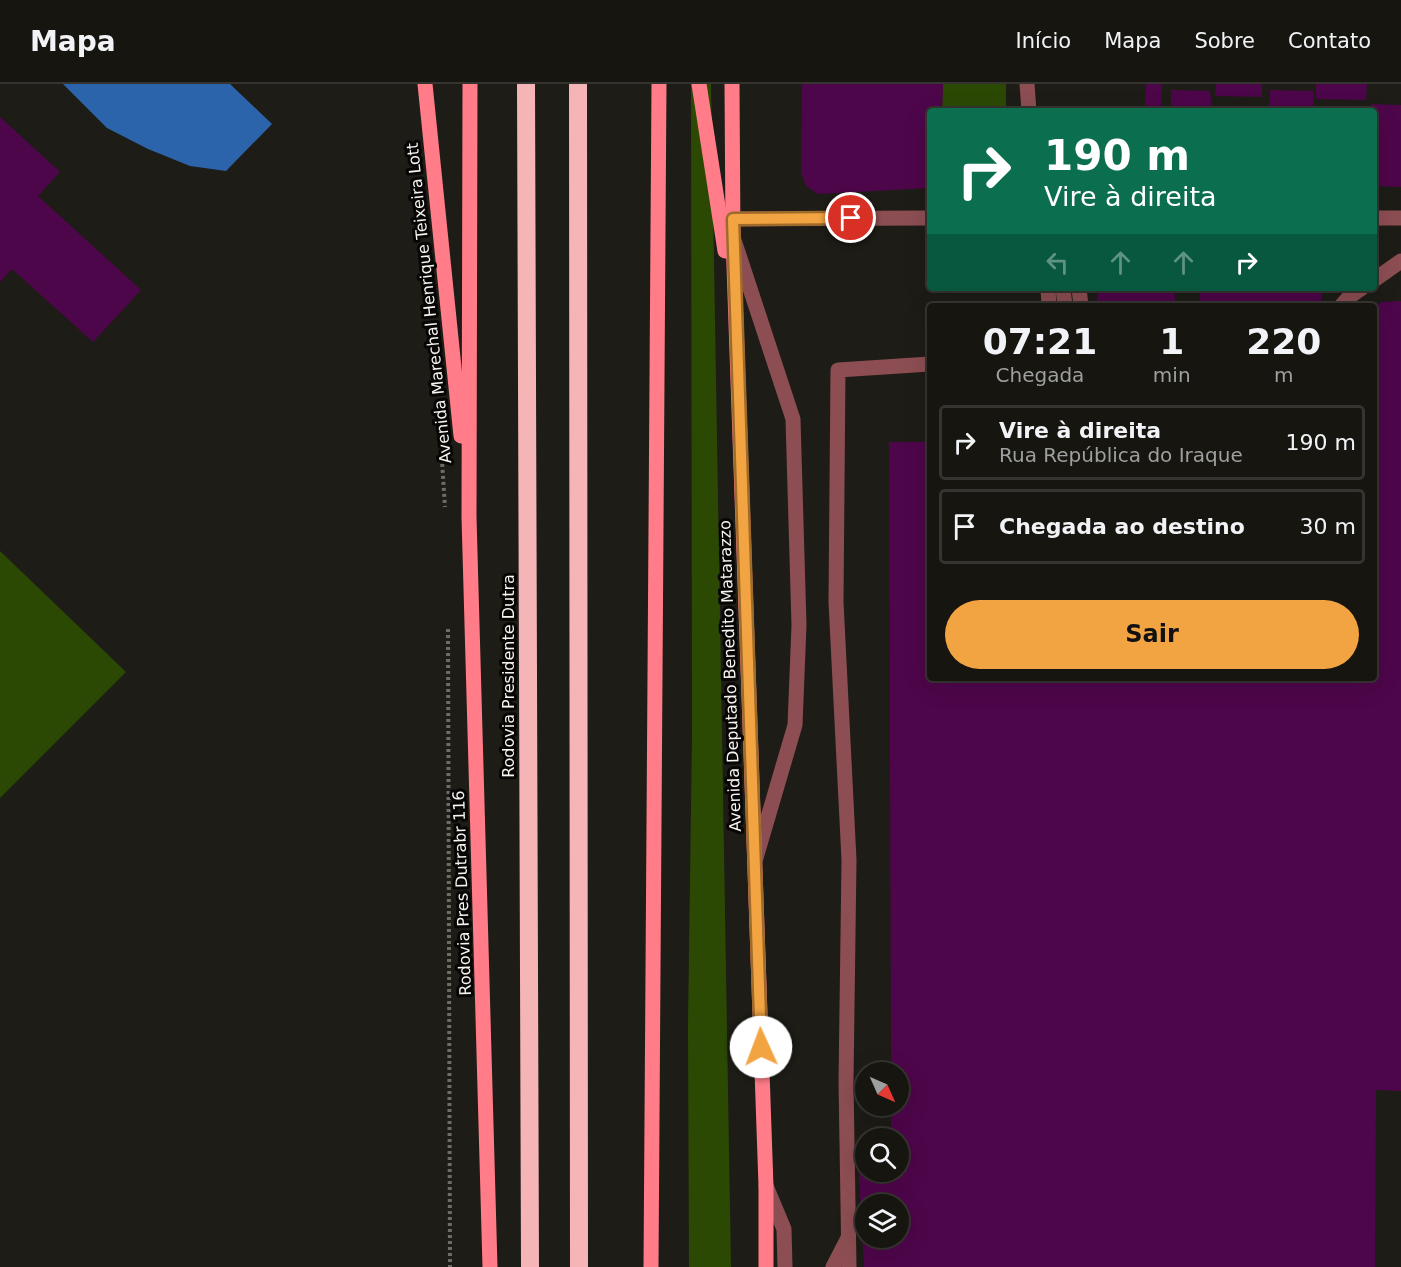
<!DOCTYPE html>
<html lang="pt">
<meta charset="utf-8">
<style>
:root{--surface:#161510;--page:#23221e;--text:#f1f3f6;--muted:#9e9f9f;--line:#353430;--accent:#f3a442}
body{margin:0;font-family:"DejaVu Sans",sans-serif;background:var(--page);color:var(--text);height:100vh;display:flex;flex-direction:column;font-size:22px;white-space:nowrap}
*{box-sizing:border-box;margin:0}
p{font-size:20px;color:var(--muted)}
.icon{flex:none;width:33px;height:33px;fill:none;stroke:currentColor;stroke-width:2;stroke-linecap:round;stroke-linejoin:round}
.map{position:relative;flex:1;overflow:hidden}
.details{position:absolute;left:927px;top:219px;width:450px;height:378px;display:flex;flex-direction:column;background:var(--surface);border-radius:6px;box-shadow:0 6px 24px #0002,0 0 0 2px var(--line)}
.details>*{flex:none}
.hud{position:absolute;left:927px;top:24px;width:450px;height:183px;border-radius:6px;box-shadow:0 6px 24px #0002,0 0 0 2px var(--line);background:#0b6e4f;color:#fff;overflow:hidden}
.needle{width:39px;rotate:135deg}
.buttons{position:absolute;left:855px;top:978px;display:grid;gap:12px}
.buttons a{display:grid;place-items:center;width:54px;height:54px;border-radius:50%;background:var(--surface);box-shadow:0 6px 24px #0002,0 0 0 2px var(--line);font-size:30px}
.pin{position:absolute;display:grid;place-items:center;width:51px;height:51px;color:#fff;margin:-26px;border:3px solid #fff;border-radius:50%;box-shadow:0 2px 6px #0007}
.me{position:absolute;width:66px;margin:-33px;rotate:358deg;stroke-linejoin:round;filter:drop-shadow(0 0 4px #0008)}
.turn{display:flex;align-items:center;gap:21px;height:126px;padding:0 18px;font-size:27px}
.turn .icon{width:78px;height:78px;stroke-width:2.5}
.turn b{display:block;font-size:42px;line-height:51px}
.lanes{display:flex;align-items:center;height:57px;padding:0 18px;background:#0003;justify-content:center;gap:30px;direction:ltr}
.lanes .off{opacity:.35}
.eta{display:flex;justify-content:space-evenly;align-items:center;height:102px;text-align:center}
.eta b{font-size:36px;font-weight:600;line-height:42px}
.primary-button{display:flex;gap:12px;margin-top:auto;padding:12px 18px}
.primary-button a{flex:1;height:69px;border-radius:36px;background:var(--accent);color:#111;font-size:24px;font-weight:600;line-height:69px;text-align:center}
ul{padding:0;list-style:none}
li{display:flex;align-items:center;gap:18px;height:75px;margin:0 12px 9px;padding:0 6px;border:3px solid var(--line);border-radius:6px}
li div{flex:1}
li b{display:block;font-size:22px}
li em{font-style:normal}
header{display:flex;align-items:center;gap:36px;box-sizing:border-box;height:84px;padding:0 30px;background:var(--surface);border-bottom:2px solid var(--line)}
header strong{font-size:28px}
nav{display:flex;gap:33px;margin-inline-start:auto;font-size:21px}
.map>svg:first-child{display:block}
.green{fill:#2c4904}
.water{fill:#2c64ab}
.building{fill:#4e064a;fill-rule:evenodd}
.lines{fill:none;stroke-linecap:round;stroke-linejoin:round}
.path{stroke:#6d6c66;stroke-width:4;stroke-dasharray:3 3;stroke-linecap:butt}
.minor{stroke:#8c4e52;stroke-width:15}
.major{stroke:#ff7c88;stroke-width:15}
.highway{stroke:#f5b5b7;stroke-width:18}
.route-casing{stroke:#9e6b2b;stroke-width:15}
.route{stroke:#f3a442;stroke-width:10}
.labels{text-anchor:middle;dominant-baseline:central;stroke-width:6;stroke-linejoin:round;paint-order:stroke}
.street-label{font-size:16px;fill:#f6f5f1;stroke:#070605}
</style>
<header>
<strong>Mapa</strong>
<nav><a>Início</a><a>Mapa</a><a>Sobre</a><a>Contato</a></nav>
</header>
<div class="map">
<svg width="1401" height="1183" viewBox="0 0 1401 1183">
<rect width="100%" height="100%" fill="#1d1c16"/>
<g class="green">
<polygon points="691,0 711,0 731,1183 689,1183 688,941 692,651"/>
<polygon points="943,0 1006,0 1006,27 942,27"/>
<polygon points="0,467 126,588 0,714"/>
</g>
<polygon class="water" points="63,0 230,0 272,40 226,87 190,82 148,65 107,44"/>
<g class="building">
<polygon points="802,0 943,0 942,27 930,27 930,104 818,110 806,102 801,88"/>
<polygon points="1146,0 1162,0 1161,27 1145,27"/>
<polygon points="1216,0 1262,0 1262,13 1215,12"/>
<polygon points="1316,0 1367,0 1366,16 1316,15"/>
<polygon points="1171,6 1210,7 1212,27 1171,27"/>
<polygon points="1270,6 1314,7 1313,27 1269,27"/>
<polygon points="1371,20 1401,21 1401,103 1374,102 1374,27 1371,27"/>
<polygon points="0,33 60,88 38,112 141,206 93,258 12,185 0,198"/>
<polygon points="1098,204 1174,204 1176,222 1096,222"/>
<polygon points="1200,204 1322,204 1321,222 1200,222"/>
<path d="M1401,217V1007L1376,1006L1375,1183H864L858,1075H866V1088H898V1054H891V1022H898V988H891L889,358H930V594H1374V224L1381,218ZM866,1120H898V1154H866Z"/>
</g>
<g class="lines">
<g class="path">
<polyline points="441,362 445,423"/>
<polyline points="448,545 450,1183"/>
</g>
<g class="minor">
<polyline points="1027,0 1029,27"/>
<polyline points="1374,134 1401,134"/>
<polyline points="733,135 930,134"/>
<polyline points="735,159 793,335 799,541 795,641 756,774"/>
<polyline points="1374,196 1401,177"/>
<polyline points="1048,204 1049,222"/>
<polyline points="1063,204 1065,222"/>
<polyline points="1079,204 1081,222"/>
<polyline points="1341,222 1349,213 1362,204"/>
<polyline points="766,1102 784,1145 785,1183"/>
<polyline points="833,1183 848,1154"/>
<polyline points="849,1183 846,998 849,776 836,518 838,286 930,280"/>
</g>
<g class="major">
<polyline points="425,0 461,352"/>
<polyline points="470,0 469,433 490,1183"/>
<polyline points="699,0 725,167"/>
<polyline points="732,0 733,153 766,1102 766,1183"/>
<polyline points="651,1183 659,0"/>
</g>
<g class="highway">
<polyline points="526,0 530,1183"/>
<polyline points="578,0 579,1183"/>
</g>
</g>
<g class="lines">
<g class="route-casing">
<polyline id="route" points="761,963 733,135 851,134"/>
</g>
<use href="#route" class="route"/>
</g>
<g class="labels">
<g class="street-label">
<text transform="translate(429 219) rotate(-96)">Avenida Marechal Henrique Teixeira Lott</text>
<text transform="translate(508 592) rotate(-90)">Rodovia Presidente Dutra</text>
<text transform="translate(730 592) rotate(-92)">Avenida Deputado Benedito Matarazzo</text>
<text transform="translate(462 809) rotate(-92)">Rodovia Pres Dutrabr 116</text>
</g>
</g>
</svg>
<div class="buttons">
<a><svg class="needle" viewBox="-14 -14 28 28"><path d="M0-13l5 13h-10z" fill="#e53935"/><path d="M0 13l5-13h-10z" fill="#9e9f9f"/></svg></a>
<a><svg class="icon" aria-label="search" viewBox="0 0 24 24"><circle cx="10" cy="10" r="6"/><path d="M15 15l6 6"/></svg></a>
<a><svg class="icon" aria-label="layers" viewBox="0 0 24 24"><path d="M12 4l9 5-9 5-9-5zM3 14l9 5 9-5"/></svg></a>
</div>
<div class="pin" style="left:851px;top:134px;background:#d93025"><svg class="icon" aria-label="arrive" viewBox="0 0 24 24"><path d="M6 21V4h12l-3 4 3 4H6"/></svg></div>
<svg class="me" style="left:761px;top:963px" viewBox="-20 -20 40 40"><circle r="19" fill="#fff"/><path d="M0-13L10 11 0 6-10 11z" fill="#f3a442"/></svg>
<div class="hud">
<div class="turn"><svg class="icon" aria-label="right" viewBox="0 0 24 24"><path d="M7 20v-9h11M14 6l5 5-5 5"/></svg><div><b>190 m</b>Vire à direita</div></div>
<div class="lanes"><svg class="icon off" aria-label="left" viewBox="0 0 24 24"><path d="M17 20v-9H6M10 6l-5 5 5 5"/></svg><svg class="icon off" aria-label="ahead" viewBox="0 0 24 24"><path d="M12 20V5M6 11l6-6 6 6"/></svg><svg class="icon off" aria-label="ahead" viewBox="0 0 24 24"><path d="M12 20V5M6 11l6-6 6 6"/></svg><svg class="icon" aria-label="right" viewBox="0 0 24 24"><path d="M7 20v-9h11M14 6l5 5-5 5"/></svg></div>
</div>
<section class="details">
<div class="eta">
<div><b>07:21</b><p>Chegada</p></div>
<div><b>1</b><p>min</p></div>
<div><b>220</b><p>m</p></div>
</div>
<ul>
<li><svg class="icon" aria-label="right" viewBox="0 0 24 24"><path d="M7 20v-9h11M14 6l5 5-5 5"/></svg><div><b>Vire à direita</b><p>Rua República do Iraque</p></div><em>190 m</em></li>
<li><svg class="icon" aria-label="arrive" viewBox="0 0 24 24"><path d="M6 21V4h12l-3 4 3 4H6"/></svg><div><b>Chegada ao destino</b></div><em>30 m</em></li>
</ul>
<div class="primary-button"><a>Sair</a></div>
</section>
</div>
